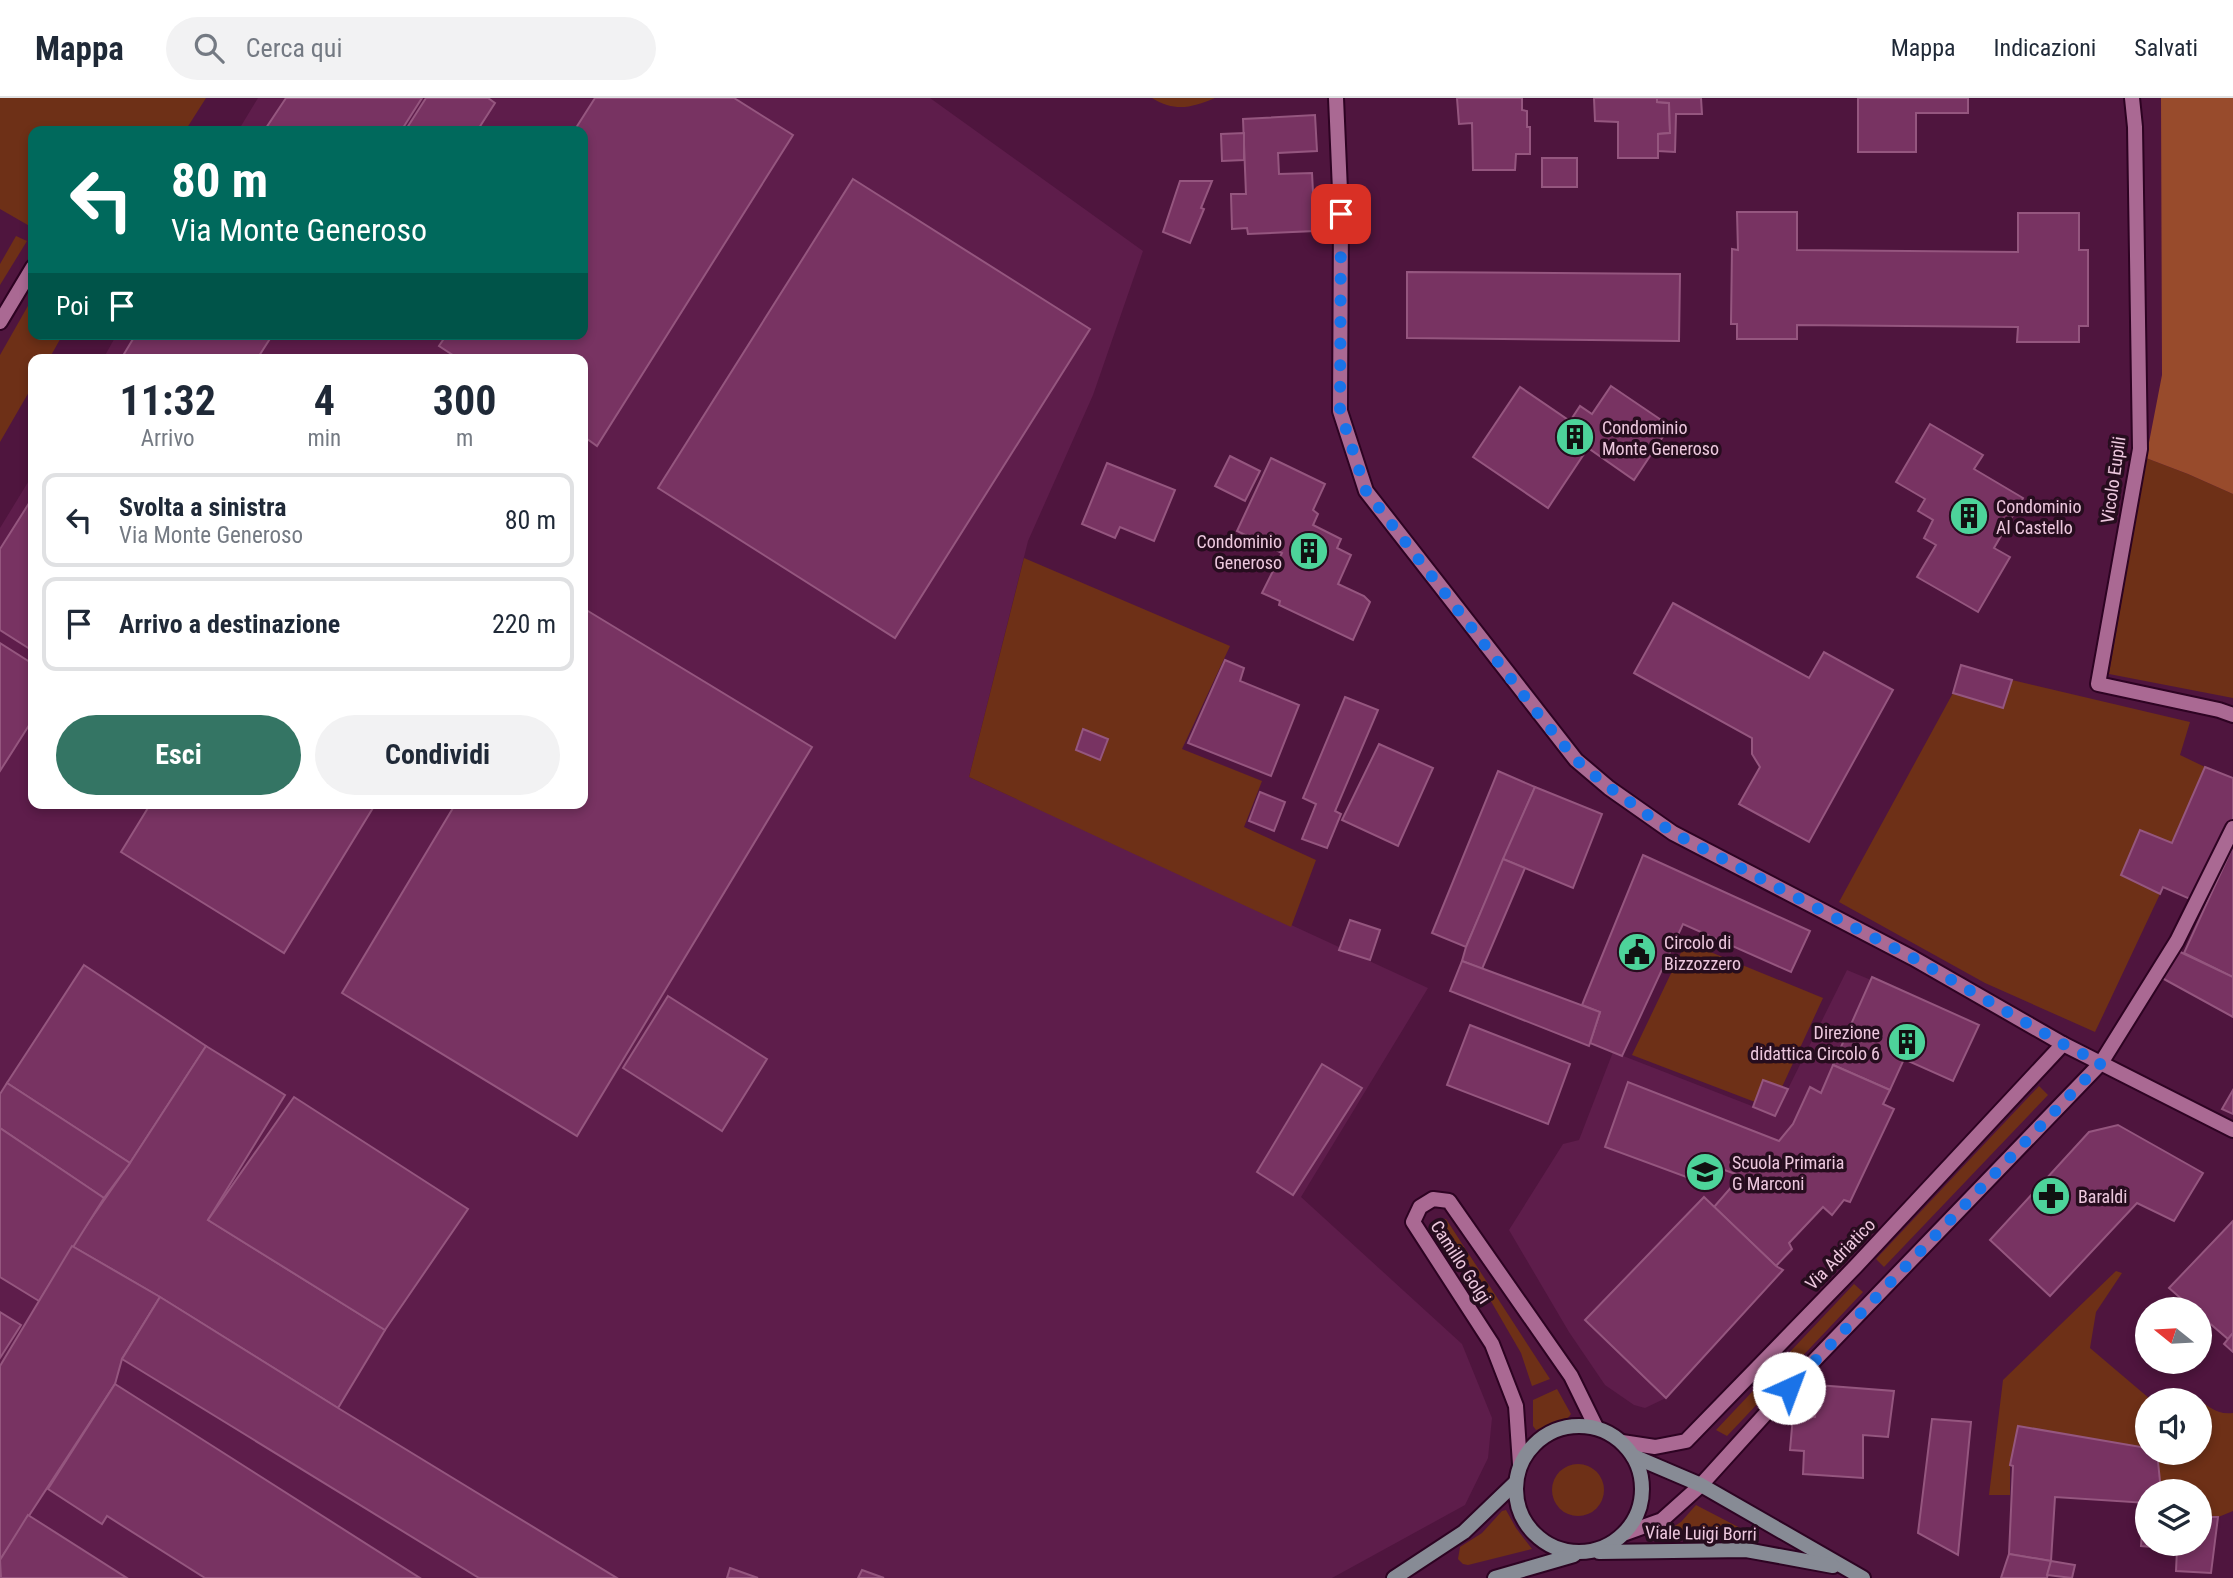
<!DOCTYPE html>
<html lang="it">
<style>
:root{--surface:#fff;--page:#f2f2f3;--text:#1f2937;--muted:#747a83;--line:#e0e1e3;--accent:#347564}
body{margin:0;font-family:"Roboto Condensed",sans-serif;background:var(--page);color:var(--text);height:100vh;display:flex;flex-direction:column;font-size:26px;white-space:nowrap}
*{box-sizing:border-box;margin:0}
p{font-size:23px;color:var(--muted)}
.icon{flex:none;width:38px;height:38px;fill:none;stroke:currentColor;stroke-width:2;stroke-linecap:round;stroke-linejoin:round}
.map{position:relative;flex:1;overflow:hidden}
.details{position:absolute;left:28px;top:256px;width:560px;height:455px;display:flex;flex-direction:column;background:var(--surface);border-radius:14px;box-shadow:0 4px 10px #0003}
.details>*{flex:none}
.top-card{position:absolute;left:28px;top:28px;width:560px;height:214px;border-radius:14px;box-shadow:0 4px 10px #0003;background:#00695c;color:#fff;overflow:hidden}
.needle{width:46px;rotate:288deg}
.tools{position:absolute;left:2135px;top:1199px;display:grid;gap:14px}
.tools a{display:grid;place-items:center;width:77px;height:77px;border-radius:50%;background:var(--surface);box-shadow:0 4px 10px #0003;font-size:35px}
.pin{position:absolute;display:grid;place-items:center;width:60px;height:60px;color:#fff;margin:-30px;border-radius:14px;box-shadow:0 4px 10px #0006}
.me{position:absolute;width:77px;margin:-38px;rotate:43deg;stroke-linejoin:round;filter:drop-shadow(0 0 5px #0008)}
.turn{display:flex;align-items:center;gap:24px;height:147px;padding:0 28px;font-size:32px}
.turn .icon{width:91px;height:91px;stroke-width:2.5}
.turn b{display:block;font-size:49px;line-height:60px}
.then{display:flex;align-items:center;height:66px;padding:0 28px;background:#0003;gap:14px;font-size:26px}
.eta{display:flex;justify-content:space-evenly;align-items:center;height:119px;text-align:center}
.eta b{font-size:42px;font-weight:700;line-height:49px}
.primary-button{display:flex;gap:14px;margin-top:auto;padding:14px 28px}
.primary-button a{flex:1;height:80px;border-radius:42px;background:var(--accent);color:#fff;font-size:28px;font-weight:700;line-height:80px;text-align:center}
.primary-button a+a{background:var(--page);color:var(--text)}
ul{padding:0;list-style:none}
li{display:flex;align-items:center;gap:21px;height:94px;margin:0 14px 10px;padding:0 14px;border:4px solid var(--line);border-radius:14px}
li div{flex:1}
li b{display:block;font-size:26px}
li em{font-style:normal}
header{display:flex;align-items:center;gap:42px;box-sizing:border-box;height:98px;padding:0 35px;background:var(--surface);border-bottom:2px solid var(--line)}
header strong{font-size:33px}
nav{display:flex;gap:38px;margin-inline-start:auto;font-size:24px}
.search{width:490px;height:63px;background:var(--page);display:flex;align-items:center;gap:18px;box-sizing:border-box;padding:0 24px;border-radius:38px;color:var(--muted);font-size:26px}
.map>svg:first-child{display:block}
.built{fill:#5e1d4b}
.green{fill:#6e3017}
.forest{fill:#984b2c}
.building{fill:#783362;stroke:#95567f;stroke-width:2}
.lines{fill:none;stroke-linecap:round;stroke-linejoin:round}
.street-casing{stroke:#2d0322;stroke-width:18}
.secondary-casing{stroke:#2d0322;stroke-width:18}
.street{stroke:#aa6993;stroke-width:14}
.secondary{stroke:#878b95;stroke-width:14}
.route{stroke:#1a73e8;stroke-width:12;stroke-dasharray:0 21.6}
.labels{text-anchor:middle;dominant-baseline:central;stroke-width:7;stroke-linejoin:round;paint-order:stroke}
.poi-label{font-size:18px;fill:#edc8de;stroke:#260d1e;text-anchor:start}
.street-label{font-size:18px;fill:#edc8de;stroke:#260d1e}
</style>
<header>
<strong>Mappa</strong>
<div class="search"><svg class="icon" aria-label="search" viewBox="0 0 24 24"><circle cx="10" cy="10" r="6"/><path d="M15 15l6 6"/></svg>Cerca qui</div>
<nav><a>Mappa</a><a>Indicazioni</a><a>Salvati</a></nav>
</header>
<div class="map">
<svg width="2233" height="1480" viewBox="0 0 2233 1480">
<rect width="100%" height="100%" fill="#4f153e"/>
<g class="built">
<polygon points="258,0 930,0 1143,153 1093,297 1028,443 969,679 1428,890 1301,1099 1462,1246 1492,1320 1488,1360 1465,1407 1332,1480 0,1480 0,430 33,376 33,705 583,705 583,261 103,261 117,236 583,236 583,33 238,33"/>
<polygon points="1847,872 1871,882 1872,879 1979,927 1953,983 1904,962 1884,1006 1894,1011 1850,1104 1844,1103 1832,1117 1823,1109 1789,1145 1793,1153 1776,1168 1666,1300 1645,1310 1634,1307 1605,1287 1569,1234 1509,1132 1563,1046 1579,1042 1613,954 1775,1017"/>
</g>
<g class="green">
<polygon points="0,0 206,0 185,33 33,33 33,130 0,111"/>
<path d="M1152,0H1215C1191,10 1175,14 1152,0Z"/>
<polygon points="16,138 27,143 0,187 0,166"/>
<polygon points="33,199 33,236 63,236 49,261 33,261 33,287 0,344 0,257"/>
<polygon points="2146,360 2188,376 2233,396 2233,600 2109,576"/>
<polygon points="1024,460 1230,548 1182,651 1262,683 1244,729 1316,762 1291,829 969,679"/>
<polygon points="2012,582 2190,624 2180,657 2205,669 2172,745 2140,732 2122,777 2160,796 2095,934 1985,885 1839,804 1953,595 2003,610"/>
<polygon points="1686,844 1823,900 1782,989 1764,982 1755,1004 1632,957"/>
<polygon points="2039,988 2048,997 1884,1169 1876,1161"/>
<polygon points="1446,1121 1550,1281 1532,1288 1521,1255 1474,1174 1440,1122"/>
<path d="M2116,1173L2122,1175L2096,1214L2090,1250L2150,1301L2195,1297C2207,1308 2216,1317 2233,1315V1413L2216,1420L2200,1414V1393H2161L2157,1355L2200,1354V1302H2147V1350L2018,1328L2010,1367V1397H1989L2003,1282Z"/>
<polygon points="1854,1186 1863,1194 1727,1338 1716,1332"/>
<polygon points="1557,1291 1571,1316 1568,1320 1536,1332 1533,1328 1533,1302"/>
<circle cx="1578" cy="1392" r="26"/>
<polygon points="1696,1407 1746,1433 1746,1436 1743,1439 1704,1437 1666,1442 1661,1439 1662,1436 1681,1424"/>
<polygon points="1506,1412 1516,1430 1532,1451 1468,1467 1463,1466 1458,1461 1460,1449 1482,1435 1502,1413"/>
</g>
<polygon class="forest" points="2161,0 2233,0 2233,396 2188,376 2146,360 2162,277"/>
<g class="building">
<polygon points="286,0 422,0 401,33 264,33"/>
<polygon points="426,0 488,0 495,5 477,33 405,33"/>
<polygon points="595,0 734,0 793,37 597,348 583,338 583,261 459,261 439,248 447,236 583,236 583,33 574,33"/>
<polygon points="1457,0 1522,0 1522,12 1527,13 1527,29 1530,29 1530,56 1516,56 1515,72 1473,72 1472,25 1459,26"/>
<polygon points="1594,0 1657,0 1657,4 1669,5 1670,35 1658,36 1658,60 1618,60 1618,24 1595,23"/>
<polygon points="1657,0 1701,0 1702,16 1676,16 1675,54 1658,53 1658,36 1670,35 1669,5 1657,4"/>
<polygon points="1858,0 1968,0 1968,15 1916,15 1916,54 1858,54"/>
<polygon points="1315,17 1317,53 1278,55 1279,76 1312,75 1315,133 1248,136 1247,130 1232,131 1231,96 1246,96 1243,21"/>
<polygon points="1244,35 1244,62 1222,63 1221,36"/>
<rect x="1542" y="60" width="35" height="29"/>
<polygon points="853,81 1090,231 895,540 658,390"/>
<polygon points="1180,83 1212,83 1201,110 1204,111 1190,145 1163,134"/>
<polygon points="1737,114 1797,114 1797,152 2018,154 2018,115 2079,115 2079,152 2088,152 2088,228 2079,228 2079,244 2017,244 2018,229 1797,227 1797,241 1737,241 1737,226 1731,226 1732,151 1738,152"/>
<polygon points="1407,174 1680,176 1679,243 1407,240"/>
<polygon points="136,236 273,236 257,261 121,261"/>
<polygon points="1611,288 1670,328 1634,382 1588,350 1548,410 1473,359 1520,289 1570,323 1580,308 1592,316"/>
<polygon points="1930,326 1983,357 1974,371 2023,400 1994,450 2010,459 1978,514 1917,479 1936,447 1924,440 1933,422 1918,413 1925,401 1896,384"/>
<polygon points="1230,358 1260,373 1245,403 1215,388"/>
<polygon points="1271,360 1325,386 1313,412 1318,416 1313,427 1341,441 1337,450 1351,457 1338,486 1364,498 1370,504 1353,542 1279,507 1280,503 1262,495 1282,455 1237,433"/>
<polygon points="1107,365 1175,392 1154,443 1120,429 1115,440 1082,426"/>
<polygon points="33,399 33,553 0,532 0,451"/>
<polygon points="1673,505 1809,580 1824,554 1893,592 1809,744 1739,706 1760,669 1752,656 1752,640 1634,575"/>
<polygon points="583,510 812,649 577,1038 342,895 456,705 583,705"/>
<polygon points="0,545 33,566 33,621 0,673"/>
<polygon points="1225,562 1244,570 1240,583 1299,607 1271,678 1188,645"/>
<polygon points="1961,567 2012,582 2003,610 1953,595"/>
<polygon points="1345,599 1378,612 1335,713 1341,716 1327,750 1302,741 1316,706 1303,700"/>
<polygon points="1083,631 1108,641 1100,662 1076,652"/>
<polygon points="1379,646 1433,670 1398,748 1342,722"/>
<polygon points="2205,669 2233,680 2233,729 2226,727 2190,801 2163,789 2160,796 2121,777 2140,732 2172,745"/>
<polygon points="1498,673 1535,689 1466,849 1432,835"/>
<polygon points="1535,689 1602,716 1573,790 1503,761"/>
<polygon points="1260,694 1285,704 1274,733 1249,723"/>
<polygon points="151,705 376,705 284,855 121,754"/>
<polygon points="2233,748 2233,879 2184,855"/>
<polygon points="1643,757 1810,833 1791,874 1683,826 1622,958 1590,945 1600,914 1582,907"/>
<polygon points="1503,761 1525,770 1482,871 1462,863 1466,849"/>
<polygon points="1350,822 1380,832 1370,862 1339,852"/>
<polygon points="2176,852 2233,879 2233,919 2162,880"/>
<polygon points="1462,863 1600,914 1589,948 1450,893"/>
<polygon points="84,867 206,948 130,1065 7,985"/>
<polygon points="1872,879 1979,927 1953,983 1904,961 1890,992 1833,967"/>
<polygon points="668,898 767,961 722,1033 623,970"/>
<polygon points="1470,927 1570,966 1548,1026 1447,987"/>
<polygon points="206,948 285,997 208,1122 385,1232 338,1310 160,1199 72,1148 130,1065"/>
<polygon points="1322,966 1362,990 1293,1097 1257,1074"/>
<polygon points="1833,967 1890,992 1883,1006 1894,1011 1850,1104 1844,1102 1832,1117 1823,1109 1789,1145 1792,1151 1776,1168 1714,1109 1741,1078 1708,1066 1700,1084 1605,1049 1628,984 1779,1043 1793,1026 1810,989 1821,995"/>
<polygon points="1763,982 1788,991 1775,1018 1753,1009"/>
<polygon points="7,985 130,1065 104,1100 0,1030 0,996"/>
<polygon points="2233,992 2233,1016 2222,1011"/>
<polygon points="294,999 468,1111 385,1232 208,1122"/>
<polygon points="2118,1027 2203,1075 2174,1123 2137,1105 2050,1198 1990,1142 2089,1034"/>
<polygon points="0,1030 104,1100 39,1203 0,1179"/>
<polygon points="1704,1099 1776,1168 1783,1172 1666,1300 1585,1222"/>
<polygon points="2233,1123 2233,1235 2228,1241 2200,1217 2200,1211 2193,1211 2169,1190"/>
<polygon points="72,1148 160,1199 122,1261 115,1286 0,1462 0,1268"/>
<polygon points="160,1199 338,1310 617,1480 479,1480 122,1261"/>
<polygon points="0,1214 21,1227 0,1260"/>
<polygon points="2233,1235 2233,1254 2224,1246"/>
<polygon points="115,1286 420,1480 205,1480 107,1418 102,1426 48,1391"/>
<polygon points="1817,1287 1894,1293 1888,1339 1863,1337 1863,1380 1803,1376 1804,1353 1790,1352 1793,1318 1815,1319"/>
<polygon points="1932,1321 1971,1324 1958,1457 1918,1435"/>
<polygon points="2018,1328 2147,1350 2147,1354 2157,1354 2161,1393 2147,1393 2147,1405 2055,1399 2051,1463 2009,1456 2013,1368 2010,1367"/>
<polygon points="2144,1405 2147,1405 2147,1446 2200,1446 2200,1419 2218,1419 2211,1475 2176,1473 2177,1451 2141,1448"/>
<polygon points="28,1417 127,1480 1,1480 0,1462"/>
<polygon points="2009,1456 2051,1463 2047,1480 2001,1480"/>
<polygon points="2051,1463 2075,1467 2072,1480 2047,1477"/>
<polygon points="730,1470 758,1480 727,1480"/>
<polygon points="862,1472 884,1480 858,1480"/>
</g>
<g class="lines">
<g class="street-casing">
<g id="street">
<polyline points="1336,0 1341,116 1340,313 1366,393 1576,662 1609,690 1673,735 1913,860 2063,946 2233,1032"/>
<polyline points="2132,0 2135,29 2140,351 2098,586 2219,612 2233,617"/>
<polyline points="0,224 33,169"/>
<polyline points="1622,1344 1655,1349 1686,1343 1856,1168 2063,946"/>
<polyline points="1520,1366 1516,1308 1492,1246 1413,1124 1420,1109 1433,1101 1449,1103 1571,1278 1596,1329"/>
<polyline points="1626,1435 1662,1422 1701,1387 1807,1270 2101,965 2177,843 2233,730"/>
</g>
</g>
<g class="secondary-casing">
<g id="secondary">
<circle cx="1579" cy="1391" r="63"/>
<polyline points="1633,1358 1701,1387 1863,1480"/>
<polyline points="1599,1454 1746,1452 1833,1468"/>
<polyline points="1394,1480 1464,1434 1515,1385"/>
<polyline points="1495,1480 1574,1457"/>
</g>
</g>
<use href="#street" class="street"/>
<use href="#secondary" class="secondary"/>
</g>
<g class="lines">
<polyline class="route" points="1341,116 1340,313 1366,393 1535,612 1576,662 1606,687 1673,735 1913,860 2063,946 2101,965 1789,1290"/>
</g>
<defs>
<g id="building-disc" transform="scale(2.0125)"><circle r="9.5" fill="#4dd39a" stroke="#260d1e"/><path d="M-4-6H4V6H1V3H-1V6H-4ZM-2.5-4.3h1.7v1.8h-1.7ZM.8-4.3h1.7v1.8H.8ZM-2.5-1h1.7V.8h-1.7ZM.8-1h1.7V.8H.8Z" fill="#111"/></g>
<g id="civic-disc" transform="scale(2.0125)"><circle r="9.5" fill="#4dd39a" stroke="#260d1e"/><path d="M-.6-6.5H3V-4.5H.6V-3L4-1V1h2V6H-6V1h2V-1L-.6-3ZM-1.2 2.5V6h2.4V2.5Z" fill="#111"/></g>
<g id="school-disc" transform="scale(2.0125)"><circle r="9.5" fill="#4dd39a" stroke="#260d1e"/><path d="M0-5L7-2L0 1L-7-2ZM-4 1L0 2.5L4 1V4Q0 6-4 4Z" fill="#111"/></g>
<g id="pharmacy-disc" transform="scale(2.0125)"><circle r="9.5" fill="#4dd39a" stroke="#260d1e"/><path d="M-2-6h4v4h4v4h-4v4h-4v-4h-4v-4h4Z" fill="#111"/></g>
</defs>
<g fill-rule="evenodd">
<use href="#building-disc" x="1575" y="339"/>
<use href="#building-disc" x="1969" y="418"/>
<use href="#building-disc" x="1309" y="453"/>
<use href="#civic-disc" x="1637" y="854"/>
<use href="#building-disc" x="1907" y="944"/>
<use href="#school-disc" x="1705" y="1074"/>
<use href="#pharmacy-disc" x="2051" y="1098"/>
</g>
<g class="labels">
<g class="poi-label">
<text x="1602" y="329">Condominio<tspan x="1602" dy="21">Monte Generoso</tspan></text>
<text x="1996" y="408">Condominio<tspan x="1996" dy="21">Al Castello</tspan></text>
<text x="1282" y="443" text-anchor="end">Condominio<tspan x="1282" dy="21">Generoso</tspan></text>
<text x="1664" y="844">Circolo di<tspan x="1664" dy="21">Bizzozzero</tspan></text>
<text x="1880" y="934" text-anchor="end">Direzione<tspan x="1880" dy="21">didattica Circolo 6</tspan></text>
<text x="1732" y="1064">Scuola Primaria<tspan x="1732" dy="21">G Marconi</tspan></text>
<text x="2078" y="1098">Baraldi</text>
</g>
<g class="street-label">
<text transform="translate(2113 382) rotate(-82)">Vicolo Eupili</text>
<text transform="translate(1840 1156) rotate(-46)">Via Adriatico</text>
<text transform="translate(1461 1164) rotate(57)">Camillo Golgi</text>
<text transform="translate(1701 1435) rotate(1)">Viale Luigi Borri</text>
</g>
</g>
</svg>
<div class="tools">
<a><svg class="needle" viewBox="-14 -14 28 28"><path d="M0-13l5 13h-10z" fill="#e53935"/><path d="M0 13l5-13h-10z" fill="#747a83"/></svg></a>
<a><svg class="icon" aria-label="sound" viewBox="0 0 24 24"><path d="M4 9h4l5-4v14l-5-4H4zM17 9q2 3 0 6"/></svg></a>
<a><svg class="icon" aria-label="layers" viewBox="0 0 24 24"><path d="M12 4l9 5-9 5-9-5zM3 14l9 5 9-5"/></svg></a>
</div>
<div class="pin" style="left:1341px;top:116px;background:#d93025"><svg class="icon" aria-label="arrive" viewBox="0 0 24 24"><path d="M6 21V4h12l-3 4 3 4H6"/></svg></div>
<svg class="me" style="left:1789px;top:1290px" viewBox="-20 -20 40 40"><circle r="19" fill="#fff"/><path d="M0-13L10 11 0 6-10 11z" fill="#1a73e8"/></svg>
<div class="top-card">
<div class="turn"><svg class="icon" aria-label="left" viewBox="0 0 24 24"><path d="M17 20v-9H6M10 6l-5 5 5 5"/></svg><div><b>80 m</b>Via Monte Generoso</div></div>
<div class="then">Poi<svg class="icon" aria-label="arrive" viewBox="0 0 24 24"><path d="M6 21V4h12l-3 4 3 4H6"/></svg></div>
</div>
<section class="details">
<div class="eta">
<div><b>11:32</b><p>Arrivo</p></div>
<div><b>4</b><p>min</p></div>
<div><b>300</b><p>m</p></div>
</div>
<ul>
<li><svg class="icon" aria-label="left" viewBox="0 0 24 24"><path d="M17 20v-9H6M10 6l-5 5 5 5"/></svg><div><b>Svolta a sinistra</b><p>Via Monte Generoso</p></div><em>80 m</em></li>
<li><svg class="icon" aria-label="arrive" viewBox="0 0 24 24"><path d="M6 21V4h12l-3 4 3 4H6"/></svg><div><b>Arrivo a destinazione</b></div><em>220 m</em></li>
</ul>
<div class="primary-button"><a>Esci</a><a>Condividi</a></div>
</section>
</div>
